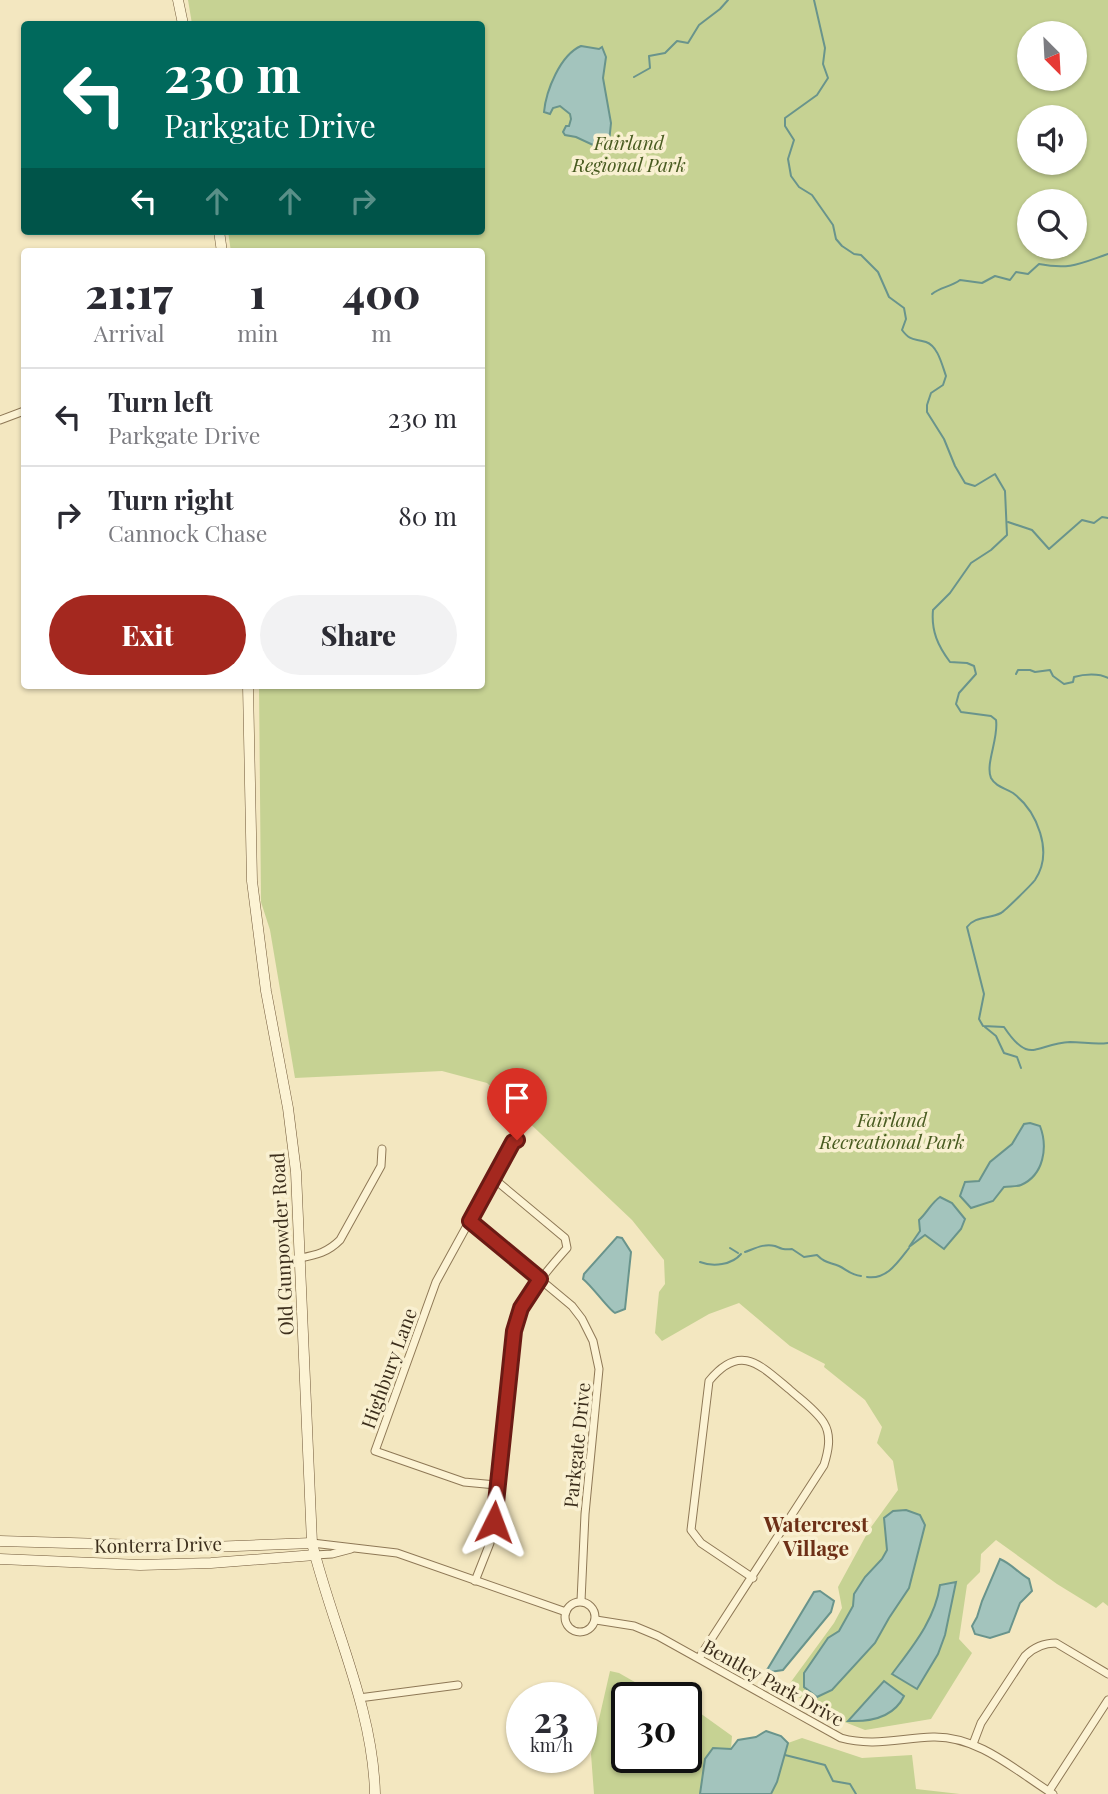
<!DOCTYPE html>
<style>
:root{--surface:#fff;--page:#f2f2f3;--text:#2b2b33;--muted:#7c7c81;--line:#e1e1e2;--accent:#a4281f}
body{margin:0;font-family:"Playfair Display",serif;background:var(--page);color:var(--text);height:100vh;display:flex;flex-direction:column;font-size:26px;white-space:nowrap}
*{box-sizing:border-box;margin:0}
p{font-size:23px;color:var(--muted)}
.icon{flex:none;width:38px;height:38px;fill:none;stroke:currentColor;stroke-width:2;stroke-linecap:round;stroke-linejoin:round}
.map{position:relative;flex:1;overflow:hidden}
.sheet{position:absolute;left:21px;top:248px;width:464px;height:441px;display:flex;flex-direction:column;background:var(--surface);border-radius:7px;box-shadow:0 2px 5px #0004}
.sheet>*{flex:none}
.guide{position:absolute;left:21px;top:21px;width:464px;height:214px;border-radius:7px;box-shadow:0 2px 5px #0004;background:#00695c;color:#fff;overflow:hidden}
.needle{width:46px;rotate:156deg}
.controls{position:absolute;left:1017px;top:21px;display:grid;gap:14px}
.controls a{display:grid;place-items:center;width:70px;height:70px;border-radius:50%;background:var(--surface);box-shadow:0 2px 5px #0004;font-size:35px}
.speed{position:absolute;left:506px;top:1682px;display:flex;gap:14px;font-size:35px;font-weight:700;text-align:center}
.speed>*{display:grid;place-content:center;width:91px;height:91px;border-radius:50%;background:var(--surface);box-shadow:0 2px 5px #0004;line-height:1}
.speed small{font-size:18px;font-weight:400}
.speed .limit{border:4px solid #111;border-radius:10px;background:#fff;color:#111}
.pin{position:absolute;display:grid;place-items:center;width:60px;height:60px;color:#fff;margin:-72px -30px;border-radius:50% 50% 50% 0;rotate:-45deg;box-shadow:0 0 7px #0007}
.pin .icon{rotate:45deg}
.me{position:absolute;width:77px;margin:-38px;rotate:3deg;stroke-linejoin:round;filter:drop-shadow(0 0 5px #0008)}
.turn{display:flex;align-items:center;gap:24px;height:147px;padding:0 28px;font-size:32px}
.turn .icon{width:91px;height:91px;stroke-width:2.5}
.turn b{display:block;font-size:49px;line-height:60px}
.lanes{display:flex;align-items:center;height:66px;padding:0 28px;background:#0003;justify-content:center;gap:35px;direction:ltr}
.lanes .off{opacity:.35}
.eta{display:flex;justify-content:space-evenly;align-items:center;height:119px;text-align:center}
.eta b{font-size:42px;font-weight:800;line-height:49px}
.action{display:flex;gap:14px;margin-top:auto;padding:14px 28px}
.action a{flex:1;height:80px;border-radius:42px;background:var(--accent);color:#fff;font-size:28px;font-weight:800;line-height:80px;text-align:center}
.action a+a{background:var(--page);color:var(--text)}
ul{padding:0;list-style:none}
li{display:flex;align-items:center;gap:21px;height:98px;padding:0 28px;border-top:2px solid var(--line)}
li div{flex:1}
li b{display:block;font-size:26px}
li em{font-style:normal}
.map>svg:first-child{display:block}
.green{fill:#c6d293;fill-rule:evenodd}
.water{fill:#a3c4bd;stroke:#69948c;stroke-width:2}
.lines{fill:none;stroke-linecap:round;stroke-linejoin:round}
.stream{stroke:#69948c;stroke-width:2}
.minor-casing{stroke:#8e7856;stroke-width:9}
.secondary-casing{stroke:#705839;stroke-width:11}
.minor{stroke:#fcf3d4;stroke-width:7}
.secondary{stroke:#fcf3d4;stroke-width:10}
.route-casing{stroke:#6b1a14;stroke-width:18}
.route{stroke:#a4281f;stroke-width:12}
.labels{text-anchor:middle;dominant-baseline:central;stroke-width:7;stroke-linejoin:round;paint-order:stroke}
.park-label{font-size:19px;font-style:italic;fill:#485b20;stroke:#f9f0d1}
.street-label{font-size:19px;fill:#3c2e1c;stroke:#f9f0d1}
.neighbourhood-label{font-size:21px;font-weight:bold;fill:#6d2f16;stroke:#f9f0d1}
</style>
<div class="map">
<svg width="1108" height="1794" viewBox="0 0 1108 1794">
<rect width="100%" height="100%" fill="#f3e7c0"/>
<g class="green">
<path d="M188,0H1108V1606L1103,1602L1096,1608L1057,1584L996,1540L981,1554L980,1572L967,1585L959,1639L972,1653L931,1719L865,1730L842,1721L785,1690L834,1623L842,1608L838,1587L869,1530L898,1490L893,1461L877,1443L882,1427L865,1400L824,1367L825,1364L790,1346L739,1303L709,1314L662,1341L655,1333L659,1292L665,1284L664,1260L632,1220L487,1083L442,1071L295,1078L270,930L261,902L259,686H481V252H231L228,231H481V24H192ZM1029,33H1074V79H1029ZM1029,117H1074V163H1029ZM1029,201H1074V247H1029ZM893,1510H906L925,1525L918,1553L888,1618L875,1643L860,1659L818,1654L828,1638L839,1631L853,1606L854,1594L865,1577L882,1559L887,1550L884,1518Z"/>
<polygon points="610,1671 619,1673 661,1697 626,1698 626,1757 686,1757 686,1703 732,1736 731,1749 705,1759 700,1794 594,1794 591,1754"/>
<polygon points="802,1738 862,1758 912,1755 916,1789 960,1794 771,1794 777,1782 788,1743"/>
</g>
<g class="water">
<path d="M581,46L599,49L602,47L606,57L603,78L611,123L608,152L576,137L565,135L563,132L566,126H569L571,119L570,114L560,106L553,108L550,114L544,112C546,91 560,55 581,46Z"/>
<path d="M1030,1123L1040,1126C1048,1147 1044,1175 1021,1185C1017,1187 1009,1186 1004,1187L993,1201L971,1208L960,1196L965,1182L979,1181L990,1162L1012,1144L1024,1124Z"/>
<path d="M940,1197L952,1203L965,1219L961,1229L944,1249L925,1235L909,1247L920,1231L919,1220C927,1213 931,1203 940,1197Z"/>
<path d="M617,1237L622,1238L631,1252L625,1309L615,1313C608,1309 593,1287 583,1279L584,1274Z"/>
<polygon points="906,1510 920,1515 925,1525 909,1588 889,1618 875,1643 832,1690 817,1697 804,1687 804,1673 828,1638 839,1631 853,1606 854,1594 865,1577 882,1559 887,1550 884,1518 893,1511"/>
<path d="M1000,1559C1012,1564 1018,1573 1029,1579L1032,1591L1020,1603L1009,1632L990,1638L975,1634L972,1626L977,1617L982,1601Z"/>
<path d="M956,1582L945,1635L938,1654L917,1689L892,1674C912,1647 935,1620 940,1585Z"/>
<polygon points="820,1591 834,1601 831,1612 783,1670 770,1672 767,1670 814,1592"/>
<path d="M884,1681L904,1696C894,1717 871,1722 848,1721Z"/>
<polygon points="766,1731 781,1736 788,1743 777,1782 771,1794 700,1794 705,1759 713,1748 731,1749 738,1740 756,1737"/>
</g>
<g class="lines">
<g class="stream">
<path d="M814,0L825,48L823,64L828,78L817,95L785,118V126L794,140L788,159L791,176L799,187L812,195L833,225L836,239L842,246L854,254L861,255L878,272L889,297L904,308L906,319L902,330C911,342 914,338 926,342C938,346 942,365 946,376L943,385L931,393L927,405V412L944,439L955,466L965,483L975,486L995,474L1005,491L1007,535L991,550L971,563L950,593L933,610C931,631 938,646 950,662L967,663L974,666L976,674L959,693L956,704L961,712L991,716L996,720C999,738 985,764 991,778C996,787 1005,788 1013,793C1037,811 1054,852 1035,880C1032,884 1005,911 1001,913C989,919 975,916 967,927L984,994L979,1019L983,1026L1004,1027C1030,1066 1035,1044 1070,1042C1083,1042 1095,1045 1108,1043"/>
<polyline points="634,77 650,68 649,56 665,53 677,41 688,43 699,25 720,9 728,0"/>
<path d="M932,294C940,287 951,287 960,280L982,283L995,276L1010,280L1016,272L1028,274L1039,264C1070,270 1079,264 1108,254"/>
<polyline points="1008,522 1032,530 1049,549 1082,520 1094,523 1102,517 1108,518"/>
<path d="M1016,674L1018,670H1030L1035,672L1050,670L1053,676L1064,684L1073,682L1074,677C1084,674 1099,673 1108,678"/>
<polyline points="985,1027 996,1036 1004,1053 1017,1057 1021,1068"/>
<polyline points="730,1248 738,1253"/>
<path d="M745,1252C754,1249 764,1243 775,1246C782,1249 784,1250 792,1249L804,1257L817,1255C825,1263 829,1262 839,1266C847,1270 851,1275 861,1276"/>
<path d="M700,1262C713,1267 732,1265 741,1254"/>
<path d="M867,1277C887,1280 898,1262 909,1248"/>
<polyline points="785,1755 825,1765 833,1781 850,1784 856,1794"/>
</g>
<g class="minor-casing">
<g id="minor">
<polyline points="0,420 24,411"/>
<polyline points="470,1221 572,1306 582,1319 593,1341 599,1369 585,1514 581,1601"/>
<path d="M300,1258C317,1255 328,1252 340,1240L381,1166L382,1149"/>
<polyline points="496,1485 464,1482 375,1451 436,1282 509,1149 517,1140"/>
<polyline points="312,1543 397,1553 566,1612"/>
<polyline points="315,1555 332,1554 351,1549"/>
<path d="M475,1581L490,1543L494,1522L514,1331C525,1296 543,1275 567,1248L565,1238L493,1178"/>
<circle cx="580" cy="1617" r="15"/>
<path d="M596,1620L634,1626L658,1636L841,1738C873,1747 901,1738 933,1737C979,1736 1016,1771 1053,1794"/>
<path d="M699,1658L824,1465C828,1452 832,1436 824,1423C816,1410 800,1399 789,1389C759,1364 740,1343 709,1381L691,1530L701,1543L753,1578"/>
<polyline points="359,1698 458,1685"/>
<path d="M973,1744L981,1723L1025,1656C1034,1647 1044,1643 1056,1643L1108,1674"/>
<polyline points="1049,1791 1108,1700"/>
</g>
</g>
<g class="secondary-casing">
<g id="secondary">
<polyline points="178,0 183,24"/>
<polyline points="219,231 222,252"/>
<path d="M248,686L252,881L266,991L288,1108L296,1172L312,1543C332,1626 373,1707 375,1794"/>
<polyline points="0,1541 210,1547 312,1543"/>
<polyline points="0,1559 140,1565 211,1563 315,1555"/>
</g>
</g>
<use href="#minor" class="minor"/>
<use href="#secondary" class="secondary"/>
</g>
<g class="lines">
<g class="route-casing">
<polyline id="route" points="494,1522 514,1331 521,1308 540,1279 470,1221 513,1142 517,1140"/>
</g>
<use href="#route" class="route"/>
</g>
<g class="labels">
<g class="park-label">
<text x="629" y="142">Fairland<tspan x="629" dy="22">Regional Park</tspan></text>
<text x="892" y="1119">Fairland<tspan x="892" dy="22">Recreational Park</tspan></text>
</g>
<g class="street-label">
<text transform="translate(281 1244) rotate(-93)">Old Gunpowder Road</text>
<text transform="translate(388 1368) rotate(-70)">Highbury Lane</text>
<text transform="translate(576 1445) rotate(-84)">Parkgate Drive</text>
<text transform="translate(158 1544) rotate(-1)">Konterra Drive</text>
<text transform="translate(774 1682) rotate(29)">Bentley Park Drive</text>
</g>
<g class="neighbourhood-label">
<text x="816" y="1523">Watercrest<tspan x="816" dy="24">Village</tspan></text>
</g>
</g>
</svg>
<div class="controls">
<a><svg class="needle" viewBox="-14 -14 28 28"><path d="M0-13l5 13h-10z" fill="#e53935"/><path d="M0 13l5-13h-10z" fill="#7c7c81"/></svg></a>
<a><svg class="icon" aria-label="sound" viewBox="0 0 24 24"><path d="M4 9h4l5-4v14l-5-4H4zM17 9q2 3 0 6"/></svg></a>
<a><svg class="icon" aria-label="search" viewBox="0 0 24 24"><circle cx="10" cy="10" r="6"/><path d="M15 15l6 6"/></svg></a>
</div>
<div class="speed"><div>23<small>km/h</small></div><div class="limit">30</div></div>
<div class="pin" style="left:517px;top:1140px;background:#d93025"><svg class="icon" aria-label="arrive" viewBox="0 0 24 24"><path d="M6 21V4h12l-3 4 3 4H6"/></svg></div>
<svg class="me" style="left:494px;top:1522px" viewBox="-20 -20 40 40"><path d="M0-17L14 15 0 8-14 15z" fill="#a4281f" stroke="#fff" stroke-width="4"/></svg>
<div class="guide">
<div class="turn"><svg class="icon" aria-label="left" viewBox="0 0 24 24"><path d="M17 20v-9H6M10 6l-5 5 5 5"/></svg><div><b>230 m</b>Parkgate Drive</div></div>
<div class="lanes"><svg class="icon" aria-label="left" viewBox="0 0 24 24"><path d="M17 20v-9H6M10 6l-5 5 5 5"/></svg><svg class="icon off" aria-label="ahead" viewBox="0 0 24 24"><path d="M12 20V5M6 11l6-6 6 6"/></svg><svg class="icon off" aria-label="ahead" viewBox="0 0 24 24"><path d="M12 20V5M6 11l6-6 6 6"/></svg><svg class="icon off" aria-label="right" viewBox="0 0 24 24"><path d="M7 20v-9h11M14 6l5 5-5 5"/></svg></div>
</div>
<section class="sheet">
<div class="eta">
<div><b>21:17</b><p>Arrival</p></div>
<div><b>1</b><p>min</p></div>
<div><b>400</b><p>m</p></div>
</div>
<ul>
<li><svg class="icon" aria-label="left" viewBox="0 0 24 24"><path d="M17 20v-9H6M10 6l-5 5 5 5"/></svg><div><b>Turn left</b><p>Parkgate Drive</p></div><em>230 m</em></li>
<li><svg class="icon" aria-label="right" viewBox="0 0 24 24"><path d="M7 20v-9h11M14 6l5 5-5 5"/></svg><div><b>Turn right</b><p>Cannock Chase</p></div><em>80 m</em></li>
</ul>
<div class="action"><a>Exit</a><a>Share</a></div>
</section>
</div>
